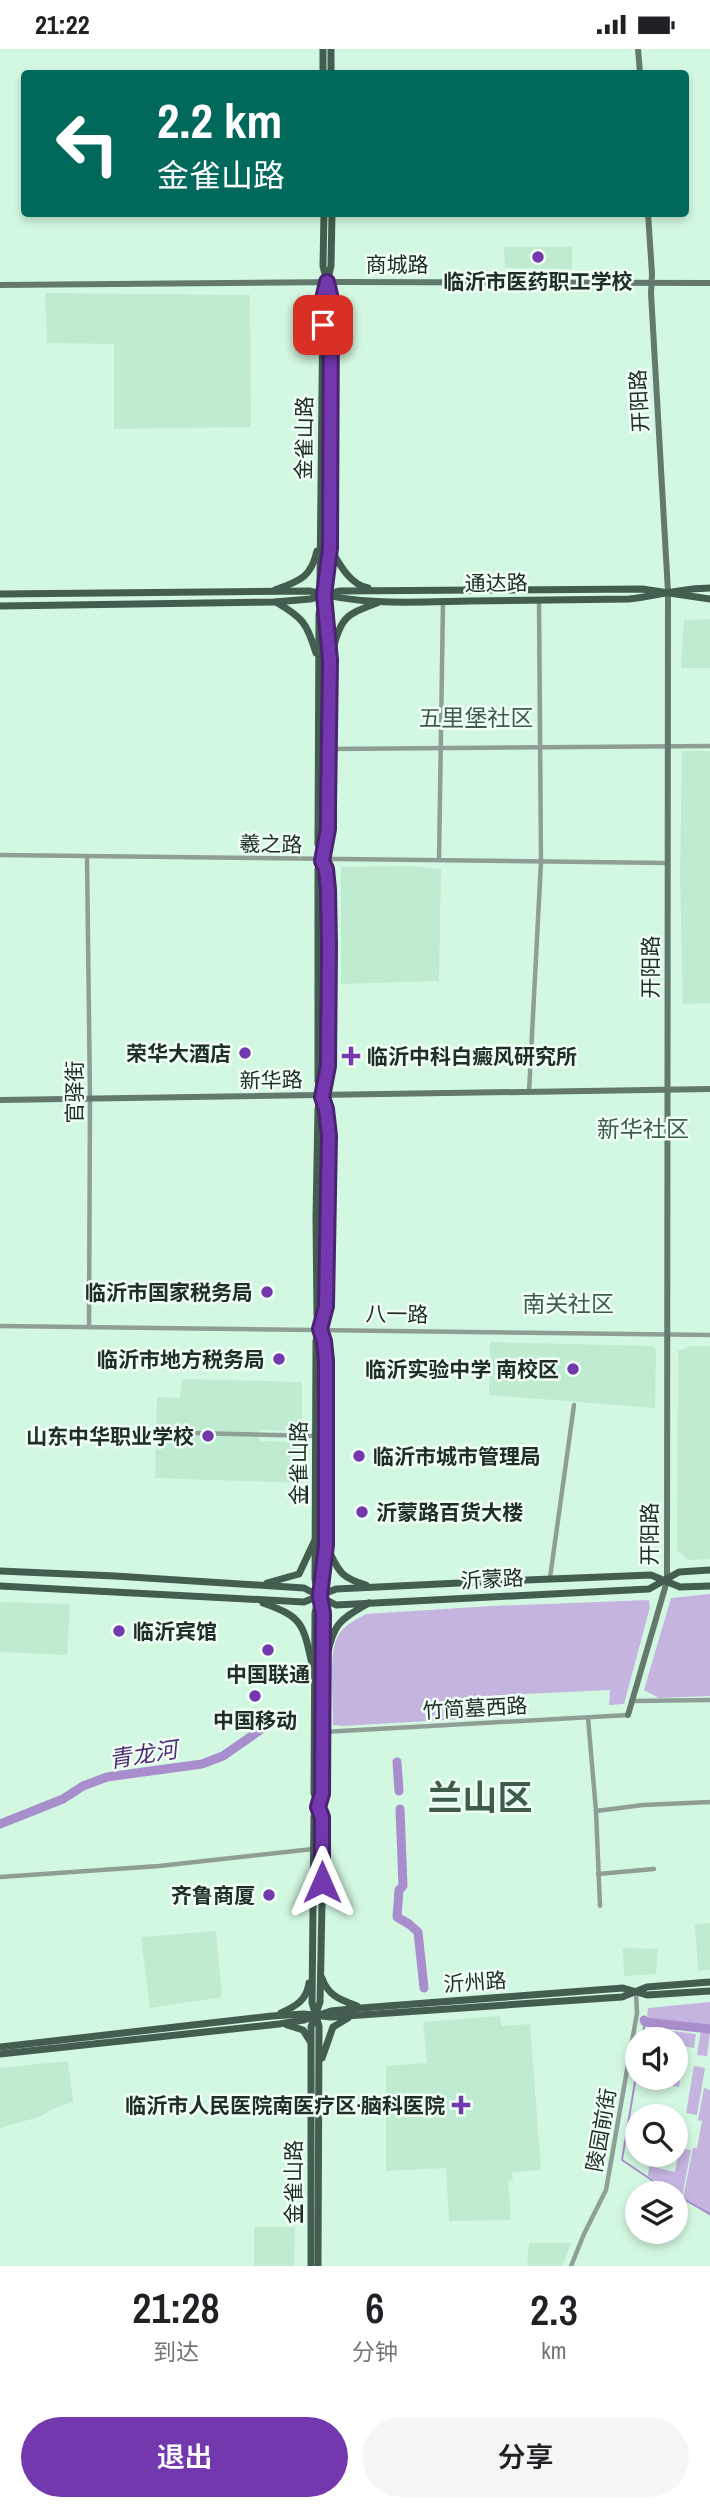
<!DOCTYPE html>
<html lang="zh">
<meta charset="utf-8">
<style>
:root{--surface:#fff;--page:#f6f6f6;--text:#202124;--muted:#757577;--accent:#7438ae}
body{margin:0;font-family:"Archivo Narrow","Noto Sans SC",sans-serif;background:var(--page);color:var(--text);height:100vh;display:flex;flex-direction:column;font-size:26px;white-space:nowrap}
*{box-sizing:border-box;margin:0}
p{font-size:23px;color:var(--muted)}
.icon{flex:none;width:38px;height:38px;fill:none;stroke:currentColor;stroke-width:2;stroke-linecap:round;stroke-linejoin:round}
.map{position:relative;height:2217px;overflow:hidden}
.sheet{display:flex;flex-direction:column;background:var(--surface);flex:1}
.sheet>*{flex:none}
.hud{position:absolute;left:21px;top:21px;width:668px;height:147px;border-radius:7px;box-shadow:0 4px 10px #0003;background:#00695c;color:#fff;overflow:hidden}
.buttons{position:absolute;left:625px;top:1978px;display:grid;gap:14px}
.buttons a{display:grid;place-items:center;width:63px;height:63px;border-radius:50%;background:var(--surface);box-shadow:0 4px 10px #0003;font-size:35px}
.pin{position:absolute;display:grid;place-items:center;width:60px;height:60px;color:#fff;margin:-30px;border-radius:14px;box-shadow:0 4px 10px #0006}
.me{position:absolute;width:77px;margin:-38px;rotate:0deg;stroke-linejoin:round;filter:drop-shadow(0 0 5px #0008)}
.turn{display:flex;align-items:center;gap:24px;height:147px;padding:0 21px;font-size:32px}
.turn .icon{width:91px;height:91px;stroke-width:2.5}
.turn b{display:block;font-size:49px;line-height:60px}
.eta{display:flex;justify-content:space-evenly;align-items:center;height:119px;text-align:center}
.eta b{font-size:42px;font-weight:600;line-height:49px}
.button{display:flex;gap:14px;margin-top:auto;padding:14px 21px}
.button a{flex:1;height:80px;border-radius:42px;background:var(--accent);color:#fff;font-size:28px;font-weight:600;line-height:80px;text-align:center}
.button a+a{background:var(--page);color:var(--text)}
.status{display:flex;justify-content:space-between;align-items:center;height:49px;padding:0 35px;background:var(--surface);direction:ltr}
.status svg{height:19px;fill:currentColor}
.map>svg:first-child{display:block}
.built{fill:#bfebd1}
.green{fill:#c5b4df}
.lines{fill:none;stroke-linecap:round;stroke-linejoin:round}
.stream{stroke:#a98ecd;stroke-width:2}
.river{stroke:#a98ecd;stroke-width:9}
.street{stroke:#909f95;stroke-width:4.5}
.secondary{stroke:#63796c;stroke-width:6}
.primary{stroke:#435e4e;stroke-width:7}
.route-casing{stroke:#4b2471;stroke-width:18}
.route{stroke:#7438ae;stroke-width:12}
.poi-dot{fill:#7438ae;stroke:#f0fff5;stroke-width:2.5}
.labels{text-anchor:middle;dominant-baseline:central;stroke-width:5;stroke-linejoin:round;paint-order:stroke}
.street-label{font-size:21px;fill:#202e26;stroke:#f0fff5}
.poi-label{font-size:21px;font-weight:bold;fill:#202e26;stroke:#f0fff5;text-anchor:end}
.neighbourhood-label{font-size:23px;fill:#3d5d4a;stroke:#f0fff5}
.water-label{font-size:23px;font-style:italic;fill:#502b76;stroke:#f0fff5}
.town-label{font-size:35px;font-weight:bold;fill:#3d5d4a;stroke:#f0fff5}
</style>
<div class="status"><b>21:22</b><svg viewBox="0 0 49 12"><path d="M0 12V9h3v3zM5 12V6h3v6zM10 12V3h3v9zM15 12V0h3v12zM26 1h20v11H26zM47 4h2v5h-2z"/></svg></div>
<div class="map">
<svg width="710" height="2217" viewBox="0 0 710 2217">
<rect width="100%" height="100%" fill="#d3f8e1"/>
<g class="built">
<polygon points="504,198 572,198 572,220 505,219"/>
<polygon points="45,244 250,246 251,378 114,380 114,295 47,294"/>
<polygon points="710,570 710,619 681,619 684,571"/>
<polygon points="682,702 710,702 710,954 683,955 680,828"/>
<polygon points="411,817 441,820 439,932 341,935 341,818"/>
<polygon points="490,1293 652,1297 656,1300 655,1359 489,1346"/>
<polygon points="690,1297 710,1297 710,1510 688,1511 677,1501 678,1302"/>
<polygon points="182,1330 302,1333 302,1382 260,1381 259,1392 304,1393 304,1434 155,1429 157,1348 180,1349"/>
<polygon points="0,1553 70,1555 67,1606 0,1603"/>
<polygon points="710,1874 710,1921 698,1922 695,1875"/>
<polygon points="216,1882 222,1948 150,1959 141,1888"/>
<polygon points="623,1899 658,1900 656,1925 624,1927"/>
<polygon points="500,1967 502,1977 530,1975 541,2121 512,2123 513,2131 508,2132 511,2171 449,2172 446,2119 386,2122 386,2017 427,2014 423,1973"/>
<polygon points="68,2012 73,2053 50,2061 42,2067 0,2079 0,2019"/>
<polygon points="254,2178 295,2178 294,2217 254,2217"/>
<polygon points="529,2194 571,2194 562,2217 527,2217"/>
</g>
<g class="green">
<polygon points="710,1545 710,1647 659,1649 644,1641 671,1549"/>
<path d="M649,1551L650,1558L624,1655L609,1656L610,1641L482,1647L483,1662L479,1669L343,1677L333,1676C334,1653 327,1604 339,1585C345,1576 356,1570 366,1565L492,1557Z"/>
<polygon points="710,1953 710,1976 647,1971 648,1959"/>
<polygon points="658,1980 696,1985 694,1999 676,1996 676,1990 656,1990"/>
<polygon points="701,1981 710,1983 707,2007 697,2006"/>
<polygon points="694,2017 705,2019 697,2066 686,2064"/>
<polygon points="650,2028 680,2031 679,2038 649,2032"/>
<polygon points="704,2039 710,2041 710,2167 683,2149 693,2099 697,2099 702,2072 698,2071"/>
<polygon points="679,2099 691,2101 682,2148 648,2127 649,2117 675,2123"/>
</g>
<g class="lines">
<g class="stream">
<polyline points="642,1990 645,1973"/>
<polyline points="637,2021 622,2111 671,2144"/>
<polyline points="676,2146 710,2165"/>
</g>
<g class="river">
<polyline points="397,1713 399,1742"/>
<polyline points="400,1760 403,1837 399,1841 397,1868 409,1875 418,1883 424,1939"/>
<polyline points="0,1775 63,1750 83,1737 107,1728 202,1715 223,1707 266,1677 287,1667"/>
<polyline points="644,1971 645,1973 710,1980"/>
</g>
<g class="street">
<polyline points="330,700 710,697"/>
<polyline points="0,806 667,814"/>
<polyline points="87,808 90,1050 89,1278"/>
<polyline points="439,811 443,553"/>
<polyline points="529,1043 541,813 539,551"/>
<polyline points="0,1277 710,1286"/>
<polyline points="105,1382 316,1387"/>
<polyline points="550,1529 574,1356"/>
<polyline points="633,1652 710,1651"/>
<polyline points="588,1669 596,1762 600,1857"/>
<polyline points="323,1683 628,1666"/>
<polyline points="596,1762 643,1756 710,1753"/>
<polyline points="598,1825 654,1820"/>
<polyline points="0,1828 159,1817 313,1800"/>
<polyline points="571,2217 584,2185 606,2141 637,1964 636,1944"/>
</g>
<g class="secondary">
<polyline points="638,0 640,24"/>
<polyline points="0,236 344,233 710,234"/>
<polyline points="0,1051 710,1040"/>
<polyline points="628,1666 667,1532 668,543 651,244 652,225 648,164"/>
</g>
<g class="primary">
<polyline points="323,0 323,24"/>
<polyline points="331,0 331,24"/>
<path d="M330,499C339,514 349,535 368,539"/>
<path d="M275,541C299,532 311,529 317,502"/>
<path d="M0,545L310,542C361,557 416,553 469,552C522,551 576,551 629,550C656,547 682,539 710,539"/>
<path d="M276,553C303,569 307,574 316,604"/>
<polyline points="0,557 275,553 310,550 340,542 642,540 710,550"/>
<path d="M332,603C342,569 342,567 377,554"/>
<path d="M327,1498C339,1522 339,1528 366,1536"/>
<polyline points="0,1522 115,1527 304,1539 336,1556 649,1540 679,1523 710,1521"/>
<polyline points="267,1534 299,1525 314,1493"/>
<polyline points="0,1537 304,1553 336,1540 501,1532 651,1526 680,1538 710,1537"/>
<path d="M263,1554C303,1568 303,1575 312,1615"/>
<path d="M327,1607C334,1573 340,1571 369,1554"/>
<path d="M322,1929C328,1947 341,1951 357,1957"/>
<path d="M281,1964C296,1957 307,1951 309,1934"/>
<polyline points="287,1976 303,1981 310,1992"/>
<polyline points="0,1998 272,1967 304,1965 331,1968 622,1948 647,1938 710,1933"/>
<polyline points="0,2005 279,1975 304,1971 331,1962 361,1959 623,1939 647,1946 710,1942"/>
<polyline points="322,2009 333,1978 348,1969"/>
<polyline points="311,2217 311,1978 320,1953 322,1854 322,1768 314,1744 315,1564 323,1530 327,1432 326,1312 324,1292 317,1266 316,1168 318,1060 328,1017 328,840 326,820 318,795 319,565 328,533 332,378 331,250 323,217 324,164"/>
<path d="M318,2217L319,1977L312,1954L314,1768L322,1745L323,1564L315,1530L316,1292L326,1257L329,1087L326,1060L318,1032V820C335,784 329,728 330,688C330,640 336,578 320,534L323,250L331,217L332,164"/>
</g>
</g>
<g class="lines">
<g class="route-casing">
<polyline id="route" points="322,1833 322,1768 318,1758 322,1745 323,1564 320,1547 326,1496 326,1312 324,1292 320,1280 326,1257 329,1087 326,1060 322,1048 328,1017 329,898 328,840 326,820 322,812 328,780 328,760 330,611 324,546 330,499 331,250 327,233 323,250 323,276"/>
</g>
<use href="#route" class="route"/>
</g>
<g class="poi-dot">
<circle cx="538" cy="208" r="7"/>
<circle cx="245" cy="1004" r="7"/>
<path d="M347.5 996.5h7v7h7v7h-7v7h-7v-7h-7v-7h7z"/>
<circle cx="267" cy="1243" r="7"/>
<circle cx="279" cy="1310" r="7"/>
<circle cx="573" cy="1320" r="7"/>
<circle cx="208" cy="1387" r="7"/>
<circle cx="359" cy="1407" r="7"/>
<circle cx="362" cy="1463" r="7"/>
<circle cx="119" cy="1582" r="7"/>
<circle cx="268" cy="1601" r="7"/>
<circle cx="255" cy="1647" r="7"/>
<circle cx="269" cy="1846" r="7"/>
<path d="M457.5 2045.5h7v7h7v7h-7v7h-7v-7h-7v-7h7z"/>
</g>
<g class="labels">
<g class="street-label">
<text x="397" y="215">商城路</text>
<text transform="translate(639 352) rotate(-93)">开阳路</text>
<text transform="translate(304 389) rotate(-89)">金雀山路</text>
<text transform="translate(496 534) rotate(-1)">通达路</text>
<text transform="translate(271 795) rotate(1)">羲之路</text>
<text transform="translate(650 918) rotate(-90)">开阳路</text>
<text transform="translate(271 1031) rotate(-1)">新华路</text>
<text transform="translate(74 1043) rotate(-90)">官驿街</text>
<text transform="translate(397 1265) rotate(1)">八一路</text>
<text transform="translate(298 1414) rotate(-90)">金雀山路</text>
<text transform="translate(649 1485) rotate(-90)">开阳路</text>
<text transform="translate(492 1530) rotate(-3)">沂蒙路</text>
<text transform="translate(475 1659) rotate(-3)">竹简墓西路</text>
<text transform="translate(475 1933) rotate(-4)">沂州路</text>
<text transform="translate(601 2081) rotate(-80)">陵园前街</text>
<text transform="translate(293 2133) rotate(-90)">金雀山路</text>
</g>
<g class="poi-label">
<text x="538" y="232" text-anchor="middle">临沂市医药职工学校</text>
<text x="231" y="1004">荣华大酒店</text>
<text x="367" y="1007" text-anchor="start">临沂中科白癜风研究所</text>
<text x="253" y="1243">临沂市国家税务局</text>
<text x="265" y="1310">临沂市地方税务局</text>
<text x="559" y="1320">临沂实验中学 南校区</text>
<text x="194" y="1387">山东中华职业学校</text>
<text x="373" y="1407" text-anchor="start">临沂市城市管理局</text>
<text x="376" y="1463" text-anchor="start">沂蒙路百货大楼</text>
<text x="133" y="1582" text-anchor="start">临沂宾馆</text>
<text x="268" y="1625" text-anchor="middle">中国联通</text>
<text x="255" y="1671" text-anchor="middle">中国移动</text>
<text x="255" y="1846">齐鲁商厦</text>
<text x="445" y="2056">临沂市人民医院南医疗区·脑科医院</text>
</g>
<g class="neighbourhood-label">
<text x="476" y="668">五里堡社区</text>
<text x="643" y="1079">新华社区</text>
<text x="568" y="1254">南关社区</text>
</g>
<g class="water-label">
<text transform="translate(143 1705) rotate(-9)">青龙河</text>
</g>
<g class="town-label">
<text x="480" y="1748">兰山区</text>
</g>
</g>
</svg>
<div class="buttons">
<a><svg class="icon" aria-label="sound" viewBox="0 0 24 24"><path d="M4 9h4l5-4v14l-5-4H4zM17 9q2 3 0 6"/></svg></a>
<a><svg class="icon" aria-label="search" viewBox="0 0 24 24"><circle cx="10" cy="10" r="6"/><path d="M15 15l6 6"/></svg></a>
<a><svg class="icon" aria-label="layers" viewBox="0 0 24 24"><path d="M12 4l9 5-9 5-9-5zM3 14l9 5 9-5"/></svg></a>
</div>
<div class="pin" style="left:323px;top:276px;background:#d93025"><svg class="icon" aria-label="arrive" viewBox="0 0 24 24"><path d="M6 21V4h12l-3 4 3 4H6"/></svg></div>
<svg class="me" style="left:322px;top:1833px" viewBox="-20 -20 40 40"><path d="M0-17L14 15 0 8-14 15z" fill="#7438ae" stroke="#fff" stroke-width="4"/></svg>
<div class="hud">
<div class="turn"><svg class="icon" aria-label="left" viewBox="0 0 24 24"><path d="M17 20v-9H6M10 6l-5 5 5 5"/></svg><div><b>2.2 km</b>金雀山路</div></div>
</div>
</div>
<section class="sheet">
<div class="eta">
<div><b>21:28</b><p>到达</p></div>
<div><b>6</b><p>分钟</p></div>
<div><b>2.3</b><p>km</p></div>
</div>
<div class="button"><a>退出</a><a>分享</a></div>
</section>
